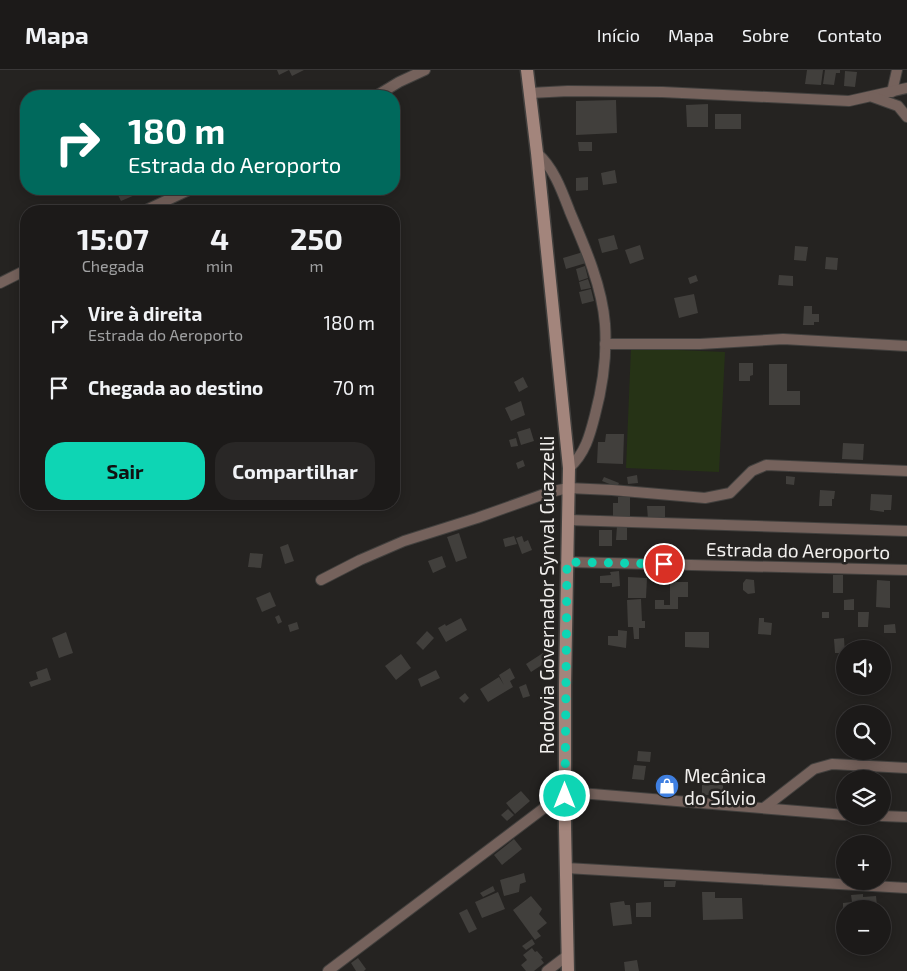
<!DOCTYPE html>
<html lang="pt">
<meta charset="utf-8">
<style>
:root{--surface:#1c1a19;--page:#292726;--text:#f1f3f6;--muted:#a0a1a2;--line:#3a3838;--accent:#0ed5b4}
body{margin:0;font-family:"Exo 2",sans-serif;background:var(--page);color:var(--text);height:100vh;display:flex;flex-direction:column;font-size:19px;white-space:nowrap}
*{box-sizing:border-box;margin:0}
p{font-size:16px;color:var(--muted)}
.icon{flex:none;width:28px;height:28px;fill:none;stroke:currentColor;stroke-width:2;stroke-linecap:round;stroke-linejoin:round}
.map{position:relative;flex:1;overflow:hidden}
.sheet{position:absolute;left:20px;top:135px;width:380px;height:305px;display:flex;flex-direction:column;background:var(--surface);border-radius:20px;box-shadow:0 2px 12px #0003,0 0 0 1px var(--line)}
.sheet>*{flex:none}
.guide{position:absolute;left:20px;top:20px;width:380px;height:105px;border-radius:20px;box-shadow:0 2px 12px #0003,0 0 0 1px var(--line);background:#00695c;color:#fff;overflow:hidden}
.tools{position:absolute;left:836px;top:570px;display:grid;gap:10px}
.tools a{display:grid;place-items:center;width:55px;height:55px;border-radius:50%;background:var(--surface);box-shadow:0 2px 12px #0003,0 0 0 1px var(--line);font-size:25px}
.pin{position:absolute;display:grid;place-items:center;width:42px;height:42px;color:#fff;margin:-21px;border:2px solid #fff;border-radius:50%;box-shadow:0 1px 5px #0007}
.me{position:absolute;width:55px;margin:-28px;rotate:0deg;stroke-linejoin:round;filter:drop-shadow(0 0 4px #0008)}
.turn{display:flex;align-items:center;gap:18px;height:105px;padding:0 25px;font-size:22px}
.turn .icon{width:65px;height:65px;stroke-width:2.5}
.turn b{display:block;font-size:35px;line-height:42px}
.eta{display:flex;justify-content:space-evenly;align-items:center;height:85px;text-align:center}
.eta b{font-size:30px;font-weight:700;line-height:35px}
.cta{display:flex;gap:10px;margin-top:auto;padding:10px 25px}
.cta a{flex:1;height:58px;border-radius:20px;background:var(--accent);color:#111;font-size:20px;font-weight:700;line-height:58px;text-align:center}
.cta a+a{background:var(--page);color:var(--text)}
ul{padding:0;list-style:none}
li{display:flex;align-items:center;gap:15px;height:65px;padding:0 25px}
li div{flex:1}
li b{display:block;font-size:19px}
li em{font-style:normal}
header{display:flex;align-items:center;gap:30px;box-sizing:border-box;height:70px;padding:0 25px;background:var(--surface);border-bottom:1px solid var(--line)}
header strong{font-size:24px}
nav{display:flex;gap:28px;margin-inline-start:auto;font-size:18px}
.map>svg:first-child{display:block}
.green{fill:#263316}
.building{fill:#413f3c}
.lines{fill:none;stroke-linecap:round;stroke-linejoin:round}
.minor-casing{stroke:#42403e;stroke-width:12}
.secondary-casing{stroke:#42403e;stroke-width:15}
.minor{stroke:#75625c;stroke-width:10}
.secondary{stroke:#a3857c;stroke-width:12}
.route{stroke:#0ed5b4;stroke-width:9;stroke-dasharray:0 16.2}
.labels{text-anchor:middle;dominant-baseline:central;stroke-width:5;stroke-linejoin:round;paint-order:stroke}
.street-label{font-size:19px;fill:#f1efed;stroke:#252321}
.poi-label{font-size:19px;fill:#f1efed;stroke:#252321;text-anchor:start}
</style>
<header>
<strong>Mapa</strong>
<nav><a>Início</a><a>Mapa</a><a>Sobre</a><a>Contato</a></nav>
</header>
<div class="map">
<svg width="907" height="901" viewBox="0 0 907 901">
<rect width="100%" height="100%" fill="#252321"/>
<polygon class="green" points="631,278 725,282 719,402 626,398"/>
<g class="building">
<polygon points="277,0 304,0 292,6 289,0 279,5"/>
<polygon points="807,0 823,0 821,15 805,14"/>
<polygon points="825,0 840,0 840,3 836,3 834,15 823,14"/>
<polygon points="845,1 857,2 855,17 844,16"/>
<polygon points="277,21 280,26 268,26"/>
<polygon points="616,30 617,63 576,65 576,31"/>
<polygon points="708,34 708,57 687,57 686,35"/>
<rect x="715" y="44" width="26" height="15"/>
<polygon points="578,72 592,72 592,81 579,81"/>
<polygon points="615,100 617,113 603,115 601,103"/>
<polygon points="588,107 588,120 576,121 576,108"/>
<polygon points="115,119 132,119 135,125 121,131"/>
<polygon points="614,165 618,179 602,183 598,169"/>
<polygon points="640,175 644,189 630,194 625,180"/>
<polygon points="795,176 808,177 806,191 794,190"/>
<polygon points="583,182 586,193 566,199 563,188"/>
<polygon points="826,187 838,188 837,200 825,199"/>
<polygon points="585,196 588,208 579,211 576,199"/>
<polygon points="696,205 698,211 690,214 688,208"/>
<polygon points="779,205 793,206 793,216 778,215"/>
<polygon points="588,209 591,218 581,220 579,212"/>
<polygon points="591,219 594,231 582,234 579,222"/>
<polygon points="694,224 698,243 679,248 674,228"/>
<polygon points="804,236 812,236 812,244 819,244 819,252 814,252 814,255 803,255"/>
<polygon points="739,293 753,293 753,305 750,306 750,311 739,311"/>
<polygon points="769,294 787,294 787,321 800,321 800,335 769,335"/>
<polygon points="523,307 528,317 519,322 514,312"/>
<polygon points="521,331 525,345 511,351 505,338"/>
<polygon points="530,358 534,371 521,375 517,362"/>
<polygon points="606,364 624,364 623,394 597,393 598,372 605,372"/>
<polygon points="516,368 518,376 511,377 509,370"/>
<polygon points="843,373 864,374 863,390 842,389"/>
<polygon points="523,390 525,396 518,399 516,393"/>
<polygon points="637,405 638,413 628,414 627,407"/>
<polygon points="786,406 795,407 794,415 786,414"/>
<polygon points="604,407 619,413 617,417 602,411"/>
<polygon points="820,420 835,421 834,429 832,429 832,436 819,436"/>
<polygon points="871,424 892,425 891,440 884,440 884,442 870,440"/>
<polygon points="618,427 630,427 630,450 613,449 613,433 618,433"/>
<polygon points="647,436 665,436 665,450 648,450"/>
<polygon points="617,456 627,456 627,470 616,470"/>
<rect x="599" y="460" width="13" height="16"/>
<polygon points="459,463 467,488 456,492 447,467"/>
<polygon points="514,466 517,474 505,477 503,469"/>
<polygon points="522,466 524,472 528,470 532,480 522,484 516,468"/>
<polygon points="288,474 294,491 285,494 280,477"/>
<polygon points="250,483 263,484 261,498 248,497"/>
<polygon points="442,486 446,497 433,503 428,491"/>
<polygon points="619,501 620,516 612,517 612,513 600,513 600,506 611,505 610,502"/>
<rect x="833" y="505" width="10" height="18"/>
<polygon points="628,507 647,508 646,528 628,528"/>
<polygon points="746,509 754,510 755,523 748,524 743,520 743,513"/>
<polygon points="877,510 890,511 890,538 876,537"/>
<polygon points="670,512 688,512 688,527 678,527 678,539 655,539 655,530 664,530 664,535 670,535"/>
<polygon points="270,522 276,536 262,542 256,528"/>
<polygon points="641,529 642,551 645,551 645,558 639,558 639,569 634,569 633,557 628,557 627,530"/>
<polygon points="854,529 854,540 844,540 844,530"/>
<rect x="822" y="542" width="7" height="6"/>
<polygon points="858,542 869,542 868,557 858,557"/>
<polygon points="279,545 282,552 278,554 275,547"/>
<polygon points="461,548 467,560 446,572 438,558 445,554 446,556"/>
<polygon points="759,548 764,548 764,552 772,553 771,565 758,564"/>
<polygon points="297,552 299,559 290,562 288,555"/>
<polygon points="895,554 896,563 884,563 884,555"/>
<polygon points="618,560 627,561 626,578 608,575 608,566 618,566"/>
<polygon points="427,561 434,568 423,580 416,573"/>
<polygon points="66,562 73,583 59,588 52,568"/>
<polygon points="685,562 709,562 709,578 685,577"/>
<polygon points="844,568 845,583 835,583 834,569"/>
<polygon points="543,583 548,591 531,602 526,594"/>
<polygon points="401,584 411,598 396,610 385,596"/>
<polygon points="47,598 51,610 31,617 29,612 38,609 36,602"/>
<polygon points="510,598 515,608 510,611 513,617 488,632 480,619 499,607 504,615 499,605"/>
<polygon points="436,600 440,608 421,617 418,609"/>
<polygon points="526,614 530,626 523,628 519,617"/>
<polygon points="465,623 469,628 464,633 459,628"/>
<polygon points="638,681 651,682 650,692 637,691"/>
<polygon points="634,695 646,696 644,710 632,709"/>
<rect x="702" y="715" width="21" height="10"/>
<polygon points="521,721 530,731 515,744 506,733"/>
<polygon points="508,739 514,745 507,751 501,745"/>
<polygon points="514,769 522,779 502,795 494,785"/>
<polygon points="524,803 526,812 520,814 519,822 504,826 500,810"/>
<polygon points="664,811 676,811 675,817 664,817"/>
<polygon points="493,816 495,821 483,827 480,823"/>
<polygon points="498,822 505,839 482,848 475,832"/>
<polygon points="702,822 715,822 715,828 742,828 743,849 703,850"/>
<polygon points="863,824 863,827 876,826 877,836 843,838 843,833 852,832 851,825"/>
<polygon points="531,826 542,839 539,844 547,853 537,861 541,866 535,870 513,840"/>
<polygon points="624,831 625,835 630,835 632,854 613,856 610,833"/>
<polygon points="651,832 651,847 636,847 636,833"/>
<polygon points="467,839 477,859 469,863 459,843"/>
<polygon points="532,869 535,874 526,880 522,876"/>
<polygon points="532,878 535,882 537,881 543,888 541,889 544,893 534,901 526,901 521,895 527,890 523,885"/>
<polygon points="358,888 366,899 364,901 356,901 351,893"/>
<polygon points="637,890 639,901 625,901 624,892"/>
</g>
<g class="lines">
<g class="minor-casing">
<g id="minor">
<polyline points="892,22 897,0"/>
<polyline points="530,23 568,21 662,22 849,31 907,18"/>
<polyline points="376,26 399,12 425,0"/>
<polyline points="873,27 898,36 907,47"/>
<path d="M537,83C554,98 562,121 570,142C585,177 602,216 605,254C607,284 603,315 595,345C590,365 585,384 569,398"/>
<polyline points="144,141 191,119"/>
<polyline points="0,213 26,200"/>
<polyline points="605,274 700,274 783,269 907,276"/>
<polyline points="568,450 907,461"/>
<polyline points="567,492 907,500"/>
<polyline points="321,510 360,490 404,471 477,448 550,422 568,418 612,420 705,428 730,423 752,401 766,395 907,401"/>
<polyline points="565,715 580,723 845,745"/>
<polyline points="765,737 814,699 832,694 907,698"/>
<polyline points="882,746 907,747"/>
<polyline points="566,798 907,818"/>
<polyline points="328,901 548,735 565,726"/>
<polyline points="547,901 568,885"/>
</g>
</g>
<g class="secondary-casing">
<polyline id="secondary" points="527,0 537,83 569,398 565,615 565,757 568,901"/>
</g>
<use href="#minor" class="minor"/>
<use href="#secondary" class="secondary"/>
</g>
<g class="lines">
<polyline class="route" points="565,726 567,492 664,494"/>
</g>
<defs>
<g id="shop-disc" transform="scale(1.25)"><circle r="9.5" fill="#3f7fe0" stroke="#252321"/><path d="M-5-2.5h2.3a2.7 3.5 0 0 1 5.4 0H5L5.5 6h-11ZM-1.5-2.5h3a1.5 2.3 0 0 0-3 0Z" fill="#fff"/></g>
</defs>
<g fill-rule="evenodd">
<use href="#shop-disc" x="667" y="716"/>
</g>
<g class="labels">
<g class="street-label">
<text transform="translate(798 480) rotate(1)">Estrada do Aeroporto</text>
<text transform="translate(546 525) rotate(-90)">Rodovia Governador Synval Guazzelli</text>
</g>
<g class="poi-label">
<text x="684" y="705">Mecânica<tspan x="684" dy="22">do Sílvio</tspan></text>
</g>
</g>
</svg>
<div class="tools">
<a><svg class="icon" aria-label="sound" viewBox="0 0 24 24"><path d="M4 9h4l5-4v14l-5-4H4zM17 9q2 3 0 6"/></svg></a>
<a><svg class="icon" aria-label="search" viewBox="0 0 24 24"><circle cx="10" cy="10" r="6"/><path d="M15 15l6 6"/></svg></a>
<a><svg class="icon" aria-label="layers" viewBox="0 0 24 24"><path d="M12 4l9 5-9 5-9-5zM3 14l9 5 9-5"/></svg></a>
<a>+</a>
<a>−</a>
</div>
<div class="pin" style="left:664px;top:494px;background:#d93025"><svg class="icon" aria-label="arrive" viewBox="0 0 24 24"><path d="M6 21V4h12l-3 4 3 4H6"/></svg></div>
<svg class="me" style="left:565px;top:726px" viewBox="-20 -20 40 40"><circle r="17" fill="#0ed5b4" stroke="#fff" stroke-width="3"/><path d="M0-11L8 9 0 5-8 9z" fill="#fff"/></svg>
<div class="guide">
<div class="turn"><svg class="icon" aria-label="right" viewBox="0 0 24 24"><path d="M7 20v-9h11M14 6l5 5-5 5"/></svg><div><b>180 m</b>Estrada do Aeroporto</div></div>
</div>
<section class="sheet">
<div class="eta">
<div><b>15:07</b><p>Chegada</p></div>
<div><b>4</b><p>min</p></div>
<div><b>250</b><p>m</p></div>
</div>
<ul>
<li><svg class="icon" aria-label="right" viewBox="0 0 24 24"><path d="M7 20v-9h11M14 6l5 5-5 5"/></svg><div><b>Vire à direita</b><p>Estrada do Aeroporto</p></div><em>180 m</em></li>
<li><svg class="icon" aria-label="arrive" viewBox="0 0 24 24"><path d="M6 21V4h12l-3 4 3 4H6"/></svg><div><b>Chegada ao destino</b></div><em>70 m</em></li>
</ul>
<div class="cta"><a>Sair</a><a>Compartilhar</a></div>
</section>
</div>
